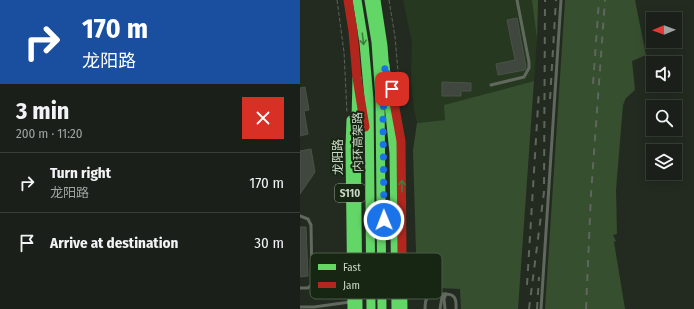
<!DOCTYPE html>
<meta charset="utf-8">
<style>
:root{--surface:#1a2019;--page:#232822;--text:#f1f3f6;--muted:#9fa3a2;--line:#383e38}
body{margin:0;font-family:"Fira Sans Condensed","Noto Sans SC",sans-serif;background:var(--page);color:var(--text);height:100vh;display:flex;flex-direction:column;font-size:15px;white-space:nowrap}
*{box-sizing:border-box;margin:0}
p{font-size:13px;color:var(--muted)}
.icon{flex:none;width:22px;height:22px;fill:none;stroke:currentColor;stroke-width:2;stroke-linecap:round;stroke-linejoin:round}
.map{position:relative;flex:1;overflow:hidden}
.sheet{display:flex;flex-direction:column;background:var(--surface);width:300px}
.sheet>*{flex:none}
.hud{background:#1a4fa0;color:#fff;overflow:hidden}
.needle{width:26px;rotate:269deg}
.controls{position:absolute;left:346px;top:12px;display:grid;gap:8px}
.controls a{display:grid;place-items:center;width:36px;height:36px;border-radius:0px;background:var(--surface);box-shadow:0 2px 10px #0003,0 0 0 1px var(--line);font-size:20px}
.pin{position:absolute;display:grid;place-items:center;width:34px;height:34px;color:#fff;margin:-17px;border-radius:8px;box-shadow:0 2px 6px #0006}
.me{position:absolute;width:44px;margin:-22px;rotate:359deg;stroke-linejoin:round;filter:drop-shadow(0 0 3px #0008)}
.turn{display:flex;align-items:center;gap:14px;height:84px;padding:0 16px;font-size:18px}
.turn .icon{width:52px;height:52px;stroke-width:2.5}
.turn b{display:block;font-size:28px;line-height:34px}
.round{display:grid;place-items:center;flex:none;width:42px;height:42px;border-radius:0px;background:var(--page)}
.overview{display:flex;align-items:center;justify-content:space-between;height:68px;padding:0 16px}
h1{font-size:24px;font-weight:700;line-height:30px}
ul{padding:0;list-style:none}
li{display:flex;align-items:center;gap:12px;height:60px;padding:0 16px;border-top:1px solid var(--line)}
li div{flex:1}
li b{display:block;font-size:15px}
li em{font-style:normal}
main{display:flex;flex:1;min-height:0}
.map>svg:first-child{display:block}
.built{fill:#263820}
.green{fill:#364f2f}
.building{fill:#40473e;stroke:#4a5248}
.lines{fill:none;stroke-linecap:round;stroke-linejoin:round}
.path{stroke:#5d635b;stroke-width:1;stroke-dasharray:4 2;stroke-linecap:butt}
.lane{stroke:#61685e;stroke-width:3}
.fast{stroke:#63d668;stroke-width:9}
.jam{stroke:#b3261e;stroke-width:9}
.rail{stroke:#5f665d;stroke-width:2;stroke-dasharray:7 7;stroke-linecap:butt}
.oneway{stroke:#3d7e3d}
.route{stroke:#1a73e8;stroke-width:7;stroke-dasharray:0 12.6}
.labels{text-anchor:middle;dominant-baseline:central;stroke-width:4;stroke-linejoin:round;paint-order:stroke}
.shield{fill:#172612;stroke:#96a192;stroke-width:1}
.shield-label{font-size:11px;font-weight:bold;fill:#ccd6c9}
.street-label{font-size:12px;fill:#ccd6c9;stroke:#172612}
.key{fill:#172612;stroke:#4d5b49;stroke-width:1}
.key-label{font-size:11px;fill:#ccd6c9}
</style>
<main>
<section class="sheet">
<div class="hud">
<div class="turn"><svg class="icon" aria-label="right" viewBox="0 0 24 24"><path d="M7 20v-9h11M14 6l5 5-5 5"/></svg><div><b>170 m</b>龙阳路</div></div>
</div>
<div class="overview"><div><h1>3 min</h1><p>200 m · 11:20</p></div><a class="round" style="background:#d93025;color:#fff"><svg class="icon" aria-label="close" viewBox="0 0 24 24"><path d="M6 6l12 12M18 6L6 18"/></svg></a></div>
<ul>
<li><svg class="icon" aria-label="right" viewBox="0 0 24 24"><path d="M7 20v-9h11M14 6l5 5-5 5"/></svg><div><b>Turn right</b><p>龙阳路</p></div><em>170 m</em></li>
<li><svg class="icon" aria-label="arrive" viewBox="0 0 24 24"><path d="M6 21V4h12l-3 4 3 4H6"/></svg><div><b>Arrive at destination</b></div><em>30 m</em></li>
</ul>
</section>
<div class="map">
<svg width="394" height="309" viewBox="0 0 394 309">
<rect width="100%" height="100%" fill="#232b21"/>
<polygon class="built" points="103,0 232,0 237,40 234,81 145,105 145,120 117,123 114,109 111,81 112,43"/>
<g class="green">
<polygon points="232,0 238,0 237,40"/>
<polygon points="265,0 335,0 346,55 332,61 335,90 326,98 323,105 316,190 317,234 313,235 316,241 314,242 325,309 245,309"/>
<polygon points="234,81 218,309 161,309 160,289 117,287 113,150 117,123 145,120 144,105"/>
</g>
<g class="building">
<polygon points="217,18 226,67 225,70 198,75 196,64 215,60 207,20"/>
<polygon points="142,82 171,83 171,91 161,91 161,96 142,96"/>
<polygon points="5,87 9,110 4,111 8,134 0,136 0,88"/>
<polygon points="11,149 15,172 0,194 0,151"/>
<polygon points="0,227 6,227 8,276 0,277"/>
</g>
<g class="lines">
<g class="path">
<polyline points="37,0 44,52 47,113"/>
<polyline points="89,0 95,37 99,83"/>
</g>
<g class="lane">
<polyline points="191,85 224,77 229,68 229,62 217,0"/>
<polyline points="0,216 8,219 11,225 12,284 8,288 0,288"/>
<polyline points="0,307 14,307 50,302"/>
<path d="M125,309C125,305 125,300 128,296C131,293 150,293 153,296C157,299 156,305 156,309"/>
<polyline points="140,309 142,297 146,294"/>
<polyline points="145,309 144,299 146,294"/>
<polyline points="241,309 261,0"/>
</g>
<g class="fast">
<polyline points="57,0 64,43 69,99 71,309"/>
<polyline points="69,0 76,42 80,99 82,309"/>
<polyline points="76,0 83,46 85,73"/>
<polyline points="85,65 94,153 96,309"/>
<polyline points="57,78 56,121 58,309"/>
<polyline points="51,120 50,147 52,309"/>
<polyline points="102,254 103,309"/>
</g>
<g class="jam">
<polyline points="48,0 53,31 57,78 65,127"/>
<polyline points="91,86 101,141 102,254"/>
</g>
<g class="rail">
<polyline points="293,84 299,0"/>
<polyline points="250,99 256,0"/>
<polyline points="227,285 239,90"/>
<polyline points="229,309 244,192 245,0"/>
<polyline points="237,309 239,277"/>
<polyline points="286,309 291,194 305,0"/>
</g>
</g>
<defs><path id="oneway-shaft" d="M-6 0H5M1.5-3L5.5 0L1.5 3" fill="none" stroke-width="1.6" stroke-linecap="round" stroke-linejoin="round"/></defs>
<g class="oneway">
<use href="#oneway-shaft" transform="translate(63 39) rotate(83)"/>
<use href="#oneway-shaft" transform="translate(102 186) rotate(-90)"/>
</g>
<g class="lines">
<polyline class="route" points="84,220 83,120 85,65 92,89"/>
</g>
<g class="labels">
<rect class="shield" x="35" y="184" width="30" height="18" rx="3"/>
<g class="shield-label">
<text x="50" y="193">S110</text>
</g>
<g class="street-label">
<text transform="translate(58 142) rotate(-91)">内环高架路</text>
<text transform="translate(38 157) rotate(-90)">龙阳路</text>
</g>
</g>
<rect x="10" y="253" width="132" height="46" rx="6" class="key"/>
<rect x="18" y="264" width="18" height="6" fill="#63d668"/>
<rect x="18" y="282" width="18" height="6" fill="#b3261e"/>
<g class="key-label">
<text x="43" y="271">Fast</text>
<text x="43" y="289">Jam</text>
</g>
</svg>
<div class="controls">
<a><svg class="needle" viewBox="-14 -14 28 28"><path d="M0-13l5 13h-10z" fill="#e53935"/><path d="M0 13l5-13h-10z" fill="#9fa3a2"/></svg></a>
<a><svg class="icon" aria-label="sound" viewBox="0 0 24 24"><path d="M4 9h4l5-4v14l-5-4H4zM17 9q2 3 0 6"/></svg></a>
<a><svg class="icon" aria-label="search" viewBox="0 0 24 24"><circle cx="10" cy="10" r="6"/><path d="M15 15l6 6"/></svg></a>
<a><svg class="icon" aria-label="layers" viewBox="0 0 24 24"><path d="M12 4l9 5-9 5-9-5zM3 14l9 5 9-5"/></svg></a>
</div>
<div class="pin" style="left:92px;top:89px;background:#d93025"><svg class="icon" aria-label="arrive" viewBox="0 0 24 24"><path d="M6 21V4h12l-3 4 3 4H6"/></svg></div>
<svg class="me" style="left:84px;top:220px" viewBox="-20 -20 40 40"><circle r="17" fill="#1a73e8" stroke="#fff" stroke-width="3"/><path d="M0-11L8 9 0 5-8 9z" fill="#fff"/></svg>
</div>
</main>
